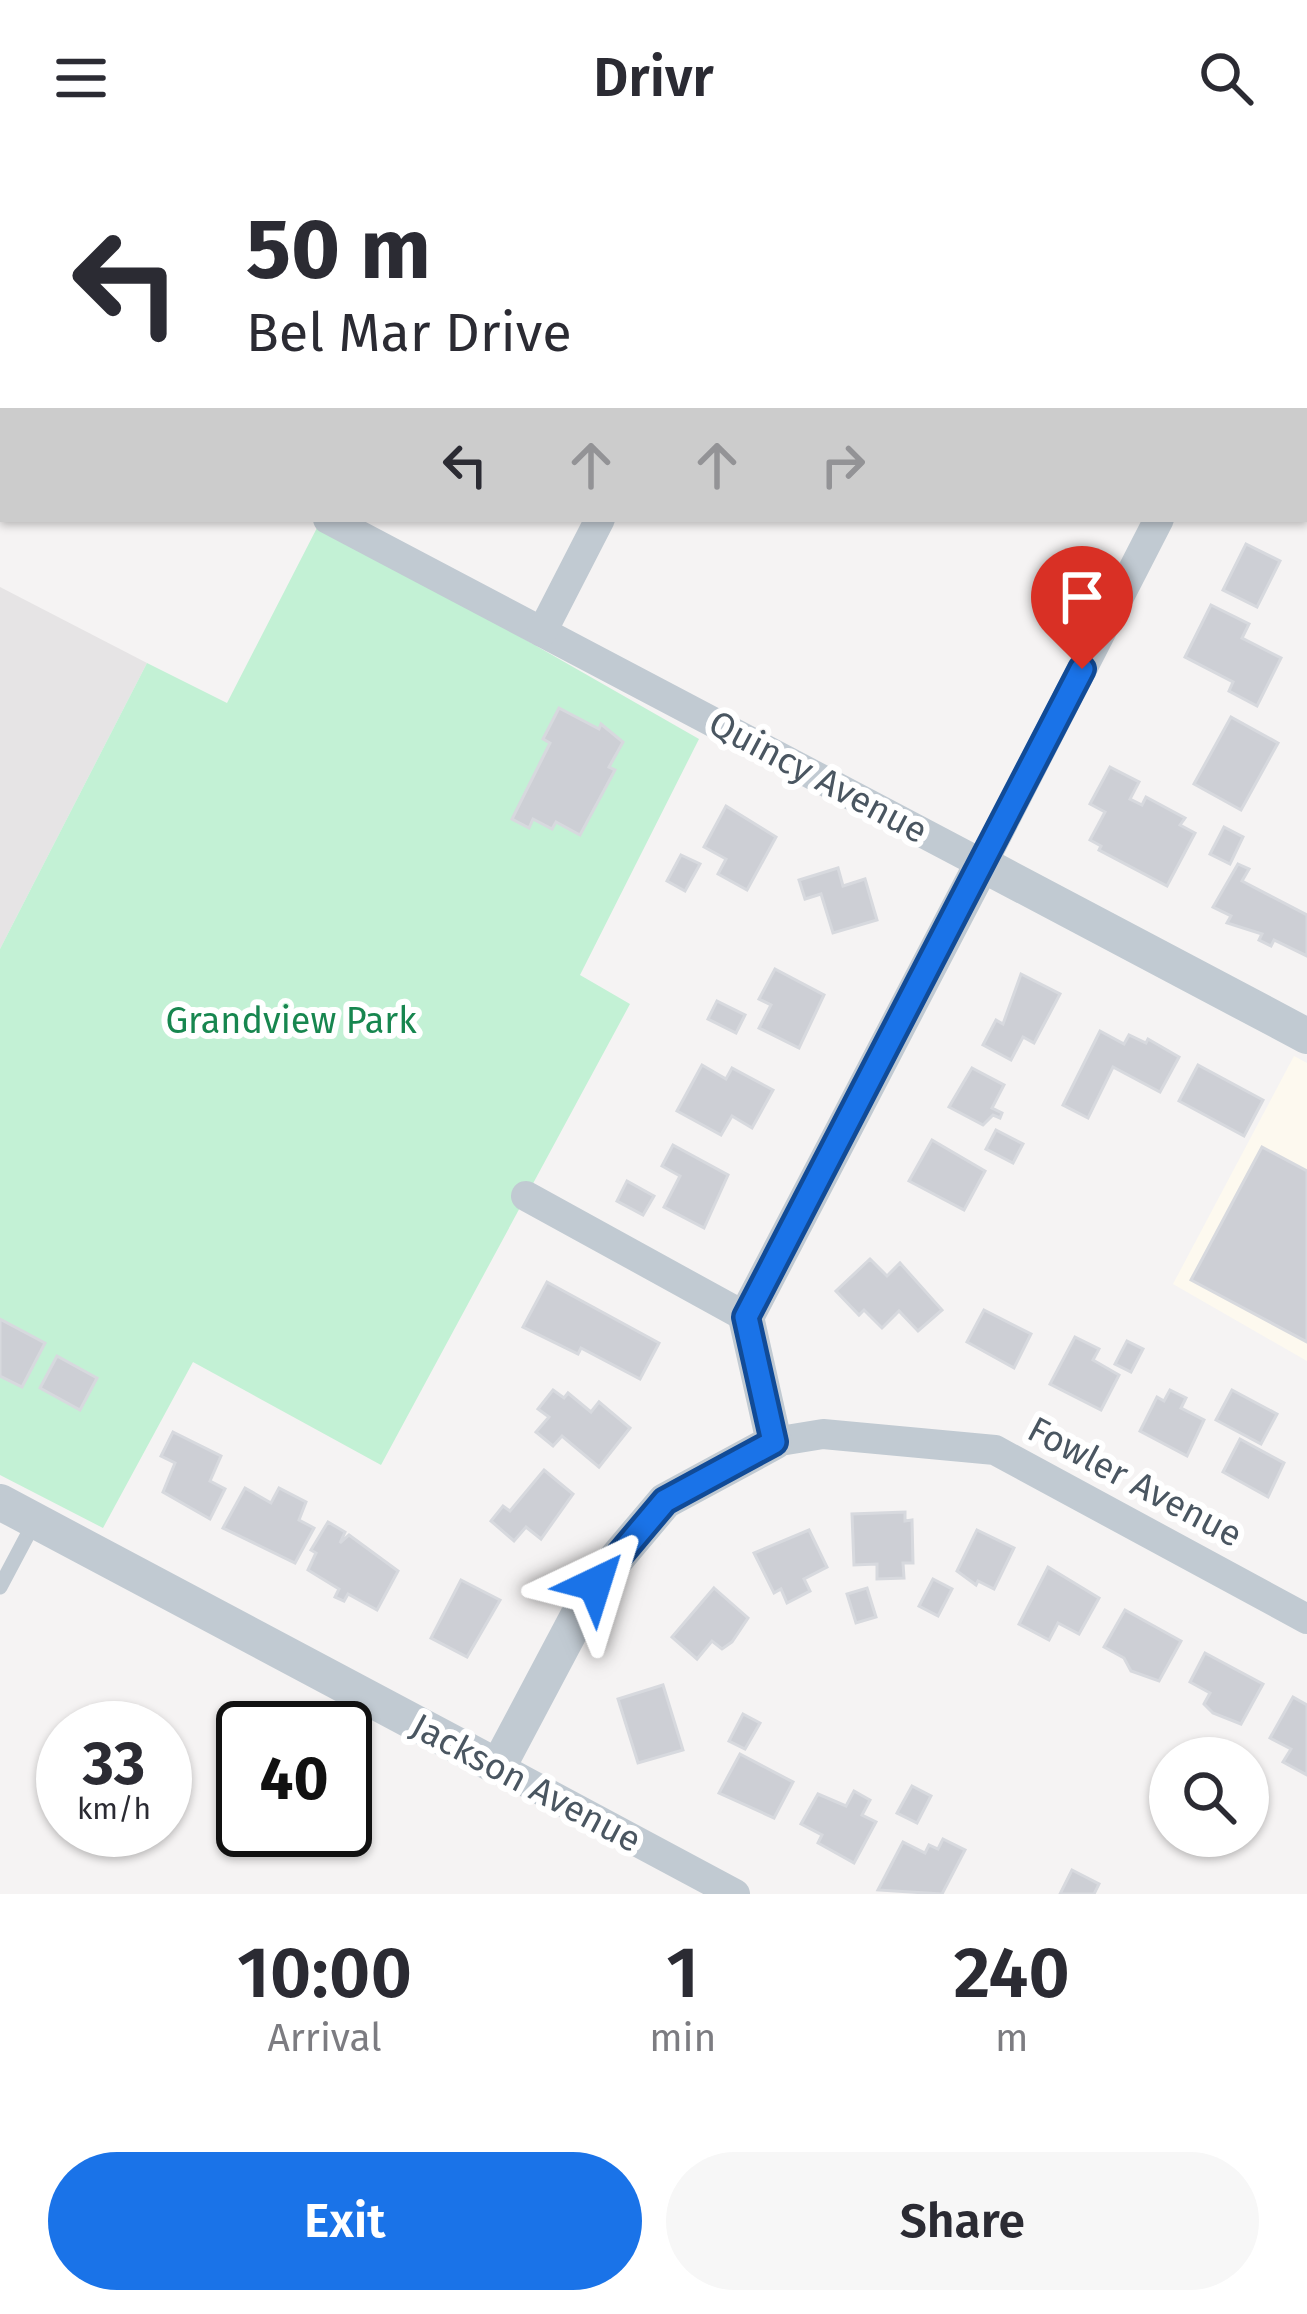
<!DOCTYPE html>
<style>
:root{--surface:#fff;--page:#f7f7f7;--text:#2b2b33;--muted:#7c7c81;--accent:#1a73e8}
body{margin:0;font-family:"Fira Sans",sans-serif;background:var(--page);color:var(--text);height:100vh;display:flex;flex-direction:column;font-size:45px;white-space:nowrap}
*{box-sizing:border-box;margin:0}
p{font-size:39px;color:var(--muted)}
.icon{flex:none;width:66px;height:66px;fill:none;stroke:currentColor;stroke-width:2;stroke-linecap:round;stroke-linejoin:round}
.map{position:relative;height:1738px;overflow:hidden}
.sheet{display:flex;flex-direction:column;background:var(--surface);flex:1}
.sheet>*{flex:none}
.hud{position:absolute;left:0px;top:0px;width:1308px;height:366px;box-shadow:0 3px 9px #0004;background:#fff;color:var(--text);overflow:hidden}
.fabs{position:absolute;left:1149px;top:1581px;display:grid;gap:24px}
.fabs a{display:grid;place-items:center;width:120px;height:120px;border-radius:50%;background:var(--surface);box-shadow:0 3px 9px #0004;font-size:60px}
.speed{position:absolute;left:36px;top:1545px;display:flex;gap:24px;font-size:60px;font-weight:700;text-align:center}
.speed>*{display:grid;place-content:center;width:156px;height:156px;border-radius:50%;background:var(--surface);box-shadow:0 3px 9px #0004;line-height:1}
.speed small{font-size:30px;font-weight:400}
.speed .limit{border:6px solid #111;border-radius:18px;background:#fff;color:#111}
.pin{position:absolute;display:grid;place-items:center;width:102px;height:102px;color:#fff;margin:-123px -51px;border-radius:50% 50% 50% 0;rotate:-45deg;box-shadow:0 0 12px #0007}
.pin .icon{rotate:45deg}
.me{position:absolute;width:132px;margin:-66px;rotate:41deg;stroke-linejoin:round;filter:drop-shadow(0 0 9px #0008)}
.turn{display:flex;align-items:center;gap:42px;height:252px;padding:0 48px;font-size:54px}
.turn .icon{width:156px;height:156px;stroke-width:2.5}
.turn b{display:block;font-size:84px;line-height:102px}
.lanes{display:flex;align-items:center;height:114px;padding:0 48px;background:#0003;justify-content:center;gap:60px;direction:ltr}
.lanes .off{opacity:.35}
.eta{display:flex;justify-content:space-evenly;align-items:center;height:204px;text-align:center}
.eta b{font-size:72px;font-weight:600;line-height:84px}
.primary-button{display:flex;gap:24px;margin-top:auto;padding:24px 48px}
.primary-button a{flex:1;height:138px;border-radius:72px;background:var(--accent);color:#fff;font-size:48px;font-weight:600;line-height:138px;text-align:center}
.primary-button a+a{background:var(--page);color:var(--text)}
header{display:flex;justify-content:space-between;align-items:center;height:156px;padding:0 48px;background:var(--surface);font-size:54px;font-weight:600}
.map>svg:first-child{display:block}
.commercial{fill:#fdf9ef}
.education{fill:#e6e4e5}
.green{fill:#c3f1d5}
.building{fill:#cdcfd5;stroke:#d7d9de;stroke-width:3}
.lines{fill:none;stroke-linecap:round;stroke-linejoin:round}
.service{stroke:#c1cad2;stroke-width:15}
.minor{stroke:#c1cad2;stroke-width:30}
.tertiary{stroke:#c1cad2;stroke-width:36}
.route-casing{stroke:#114b97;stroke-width:30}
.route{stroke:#1a73e8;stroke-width:21}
.labels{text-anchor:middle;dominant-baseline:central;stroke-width:12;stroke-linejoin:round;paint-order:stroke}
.street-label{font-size:36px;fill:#4a5661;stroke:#fff}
.park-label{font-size:36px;fill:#17864f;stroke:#fff}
</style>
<header><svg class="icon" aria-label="menu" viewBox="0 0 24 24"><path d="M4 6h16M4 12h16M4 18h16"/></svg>Drivr<svg class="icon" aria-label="search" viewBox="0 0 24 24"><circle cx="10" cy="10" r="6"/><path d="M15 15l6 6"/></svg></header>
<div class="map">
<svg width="1307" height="1738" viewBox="0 0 1307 1738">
<rect width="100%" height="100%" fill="#f5f3f3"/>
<polygon class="commercial" points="1294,900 1307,907 1307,1205 1173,1128"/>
<polygon class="education" points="0,431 147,507 0,793"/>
<polygon class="green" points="320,366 699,583 580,819 630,848 381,1309 193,1206 103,1372 0,1319 0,793 147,507 227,547"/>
<g class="building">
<polygon points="1246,388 1280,405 1257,451 1223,434"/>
<polygon points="1211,449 1249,468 1242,482 1281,502 1257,550 1229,535 1233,526 1185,501"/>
<polygon points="559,552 599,573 601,568 623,586 609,611 615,614 580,679 556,666 552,673 533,663 529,672 512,663 550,587 543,583"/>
<polygon points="1231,561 1278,587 1241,654 1194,628"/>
<polygon points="1110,611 1139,626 1130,643 1142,649 1146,641 1185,662 1180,669 1195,677 1167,730 1099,694 1101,690 1090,684 1105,656 1090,648"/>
<polygon points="726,650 776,681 747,734 718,718 726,703 704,691"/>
<polygon points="1224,671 1243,681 1230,708 1210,698"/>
<polygon points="681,699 700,708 685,735 667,725"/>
<polygon points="1238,708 1249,713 1242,725 1307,759 1307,800 1274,784 1271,790 1259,784 1262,778 1227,767 1231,760 1213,751"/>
<polygon points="838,712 843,730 865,723 877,764 833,777 821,738 805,743 799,724"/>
<polygon points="775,813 824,839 799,892 759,872 771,849 759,843"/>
<polygon points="1021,818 1060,838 1034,887 1023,881 1011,904 983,889 996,864 1003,868"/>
<polygon points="717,845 745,859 736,877 708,863"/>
<polygon points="1100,875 1124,888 1129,879 1146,887 1148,883 1179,901 1160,936 1113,911 1088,962 1063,949"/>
<polygon points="702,909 726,923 732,912 773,934 752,972 732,960 721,979 677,955"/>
<polygon points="1198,909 1263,944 1244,980 1179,945"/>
<polygon points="972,912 1004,929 992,952 1002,957 1000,962 993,959 983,969 949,951"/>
<polygon points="996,974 1023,988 1013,1007 986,993"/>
<polygon points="932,984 985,1015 964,1054 909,1025"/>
<polygon points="673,989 728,1019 704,1072 664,1051 680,1020 662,1010"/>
<polygon points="1262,991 1307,1015 1307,1186 1191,1124"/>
<polygon points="627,1025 654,1040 643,1059 617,1045"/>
<polygon points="870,1103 887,1120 900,1107 942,1154 918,1175 899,1155 882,1172 864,1154 859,1159 836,1135"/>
<polygon points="547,1126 659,1187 640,1223 581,1192 578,1198 523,1171"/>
<polygon points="984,1154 1031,1178 1014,1212 967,1186"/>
<polygon points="0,1163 45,1187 22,1231 0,1220"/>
<polygon points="1075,1181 1099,1193 1093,1204 1119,1219 1101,1254 1050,1228"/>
<polygon points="1127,1185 1143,1193 1131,1216 1115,1208"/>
<polygon points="57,1200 97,1222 80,1254 40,1232"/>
<polygon points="553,1234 564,1242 568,1237 591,1256 599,1246 630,1272 599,1311 562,1280 553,1290 536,1276 549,1261 538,1253"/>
<polygon points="1170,1234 1186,1242 1181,1252 1204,1264 1187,1300 1140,1275 1157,1241 1164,1245"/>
<polygon points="1232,1234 1277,1258 1261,1288 1216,1264"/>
<polygon points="173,1276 221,1300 210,1325 225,1333 210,1363 163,1336 175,1307 161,1300"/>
<polygon points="1240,1283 1284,1307 1268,1341 1223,1316"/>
<polygon points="544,1314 573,1338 541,1383 526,1371 514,1385 491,1365 503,1350 510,1355"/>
<polygon points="245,1332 271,1347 279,1332 306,1346 299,1364 314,1372 295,1407 223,1372"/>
<polygon points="905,1356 905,1365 912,1364 913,1407 903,1407 904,1422 877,1423 877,1408 854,1409 852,1358"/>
<polygon points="328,1366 345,1376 340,1387 349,1379 398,1415 377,1454 348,1438 344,1445 335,1441 339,1433 308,1414 316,1397 311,1394"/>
<polygon points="809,1374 827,1411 804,1423 810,1435 787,1447 781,1433 774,1437 754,1397"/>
<polygon points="977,1374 1014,1392 994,1433 978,1425 976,1429 957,1415"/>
<polygon points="1048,1411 1099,1442 1079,1478 1058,1467 1049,1484 1019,1468"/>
<polygon points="933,1423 952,1433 938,1460 919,1450"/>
<polygon points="461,1424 500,1444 467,1501 431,1482"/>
<polygon points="714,1432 748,1462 732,1486 722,1493 712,1485 697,1503 672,1481"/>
<polygon points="867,1432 876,1461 856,1467 847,1438"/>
<polygon points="1125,1454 1181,1485 1159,1525 1131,1515 1124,1502 1104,1491"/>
<polygon points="1205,1497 1263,1528 1241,1568 1213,1557 1204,1548 1210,1537 1190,1526"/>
<polygon points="663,1529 683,1594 638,1607 618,1543"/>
<polygon points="1293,1541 1307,1549 1307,1619 1283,1606 1291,1593 1270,1582"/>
<polygon points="743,1558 760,1567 745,1593 729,1585"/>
<polygon points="740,1598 793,1626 774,1662 719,1637"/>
<polygon points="912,1630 931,1640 917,1667 897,1657"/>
<polygon points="854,1635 870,1644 862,1659 876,1666 854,1707 818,1687 822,1679 801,1668 818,1638 846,1650"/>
<polygon points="943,1683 965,1694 942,1738 878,1734 903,1686 925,1697 929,1689 938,1693"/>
<polygon points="1072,1714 1099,1728 1094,1738 1060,1738"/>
</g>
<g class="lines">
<polyline class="service" points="0,1431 35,1365"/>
<g class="minor">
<polyline points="373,0 379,3"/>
<polyline points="1305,80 1307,76"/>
<polyline points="0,187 3,189"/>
<polyline points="328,363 982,708 1159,363"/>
<polyline points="542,476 600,363"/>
<polyline points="526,1040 746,1161"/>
<polyline points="774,1286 823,1278 995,1294 1307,1463"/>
<polyline points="498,1611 735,1738"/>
</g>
<polyline class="tertiary" points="0,1346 498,1611 595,1428 665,1345 774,1286 746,1161 982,708 1307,880"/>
</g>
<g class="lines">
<g class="route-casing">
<polyline id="route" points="595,1428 665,1345 774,1286 746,1161 1082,513"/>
</g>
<use href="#route" class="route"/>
</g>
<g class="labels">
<g class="street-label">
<text transform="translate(818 621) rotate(28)">Quincy Avenue</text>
<text transform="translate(1135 1326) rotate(28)">Fowler Avenue</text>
<text transform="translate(526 1627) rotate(28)">Jackson Avenue</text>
</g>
<g class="park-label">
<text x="291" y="865">Grandview Park</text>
</g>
</g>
</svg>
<div class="fabs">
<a><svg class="icon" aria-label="search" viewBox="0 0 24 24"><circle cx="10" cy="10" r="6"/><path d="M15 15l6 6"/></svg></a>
</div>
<div class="speed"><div>33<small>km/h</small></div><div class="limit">40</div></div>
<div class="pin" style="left:1082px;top:513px;background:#d93025"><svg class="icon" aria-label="arrive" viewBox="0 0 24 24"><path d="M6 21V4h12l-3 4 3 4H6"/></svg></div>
<svg class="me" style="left:595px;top:1428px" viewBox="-20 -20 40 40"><path d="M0-17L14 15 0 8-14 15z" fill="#1a73e8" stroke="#fff" stroke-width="4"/></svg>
<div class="hud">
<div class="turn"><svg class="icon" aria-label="left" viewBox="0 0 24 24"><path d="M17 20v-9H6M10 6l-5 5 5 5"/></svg><div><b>50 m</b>Bel Mar Drive</div></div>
<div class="lanes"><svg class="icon" aria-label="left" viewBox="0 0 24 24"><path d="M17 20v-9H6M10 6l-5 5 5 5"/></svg><svg class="icon off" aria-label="ahead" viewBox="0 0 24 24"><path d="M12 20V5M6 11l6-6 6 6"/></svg><svg class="icon off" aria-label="ahead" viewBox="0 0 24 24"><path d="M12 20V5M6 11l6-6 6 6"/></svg><svg class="icon off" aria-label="right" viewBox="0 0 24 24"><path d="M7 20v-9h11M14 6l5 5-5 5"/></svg></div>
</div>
</div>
<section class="sheet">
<div class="eta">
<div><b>10:00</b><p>Arrival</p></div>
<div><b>1</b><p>min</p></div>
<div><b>240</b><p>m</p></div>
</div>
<div class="primary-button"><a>Exit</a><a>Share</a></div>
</section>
